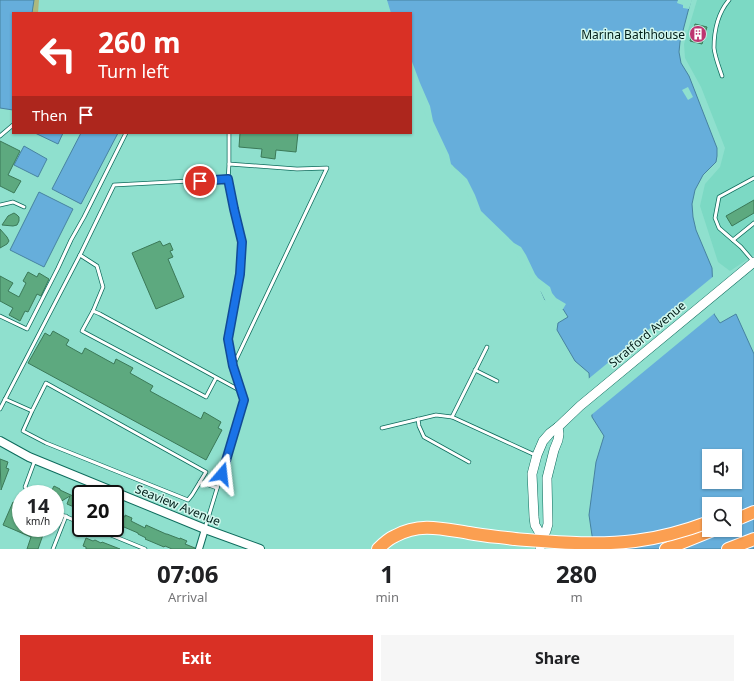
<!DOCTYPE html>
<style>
:root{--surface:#fff;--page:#f6f6f6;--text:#202124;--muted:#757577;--accent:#d93025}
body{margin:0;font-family:"Noto Sans",sans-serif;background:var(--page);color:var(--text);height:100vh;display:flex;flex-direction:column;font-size:15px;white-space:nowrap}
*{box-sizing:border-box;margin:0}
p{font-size:13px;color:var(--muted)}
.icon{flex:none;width:22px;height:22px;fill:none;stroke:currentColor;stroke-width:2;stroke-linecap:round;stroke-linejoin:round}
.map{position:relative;height:549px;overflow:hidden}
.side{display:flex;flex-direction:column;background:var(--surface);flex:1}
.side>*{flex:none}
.top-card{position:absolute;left:12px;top:12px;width:400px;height:122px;border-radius:0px;box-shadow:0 1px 3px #0004;background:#d93025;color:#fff;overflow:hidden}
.buttons{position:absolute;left:702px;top:449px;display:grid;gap:8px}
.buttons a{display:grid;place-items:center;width:40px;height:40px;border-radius:0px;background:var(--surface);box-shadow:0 1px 3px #0004;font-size:20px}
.speed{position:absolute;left:12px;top:485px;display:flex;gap:8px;font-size:20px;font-weight:700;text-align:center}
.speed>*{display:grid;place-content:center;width:52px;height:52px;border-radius:50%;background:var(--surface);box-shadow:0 1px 3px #0004;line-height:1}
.speed small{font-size:10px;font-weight:400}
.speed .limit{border:2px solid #111;border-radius:6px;background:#fff;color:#111}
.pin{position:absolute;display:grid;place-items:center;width:34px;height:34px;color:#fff;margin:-17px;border:2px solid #fff;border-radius:50%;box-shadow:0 1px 4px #0007}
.me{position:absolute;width:44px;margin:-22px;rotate:17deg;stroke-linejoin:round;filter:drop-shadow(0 0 3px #0008)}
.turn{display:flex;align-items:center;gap:14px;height:84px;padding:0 20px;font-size:18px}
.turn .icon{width:52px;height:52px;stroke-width:2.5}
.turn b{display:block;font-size:28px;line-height:34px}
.then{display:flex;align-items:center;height:38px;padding:0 20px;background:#0003;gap:8px;font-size:15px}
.eta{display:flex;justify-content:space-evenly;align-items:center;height:68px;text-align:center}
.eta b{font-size:24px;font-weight:700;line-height:28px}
.button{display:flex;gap:8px;margin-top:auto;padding:8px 20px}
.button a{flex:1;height:46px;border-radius:0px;background:var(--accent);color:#fff;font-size:16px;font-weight:700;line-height:46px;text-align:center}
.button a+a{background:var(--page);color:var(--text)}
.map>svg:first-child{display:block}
.built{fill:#7cd9c4}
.green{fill:#acb97e}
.water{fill:#66aedb;stroke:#4782a0;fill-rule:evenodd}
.pier{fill:#8fe0ce}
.building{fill:#5da97f;stroke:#3b7958}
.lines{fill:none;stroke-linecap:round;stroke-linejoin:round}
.service-casing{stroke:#0d6b5c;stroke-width:4.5}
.minor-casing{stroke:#0d6b5c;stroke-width:8}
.tertiary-casing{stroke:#0d6b5c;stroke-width:10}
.secondary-casing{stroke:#0d6b5c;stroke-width:10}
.motorway-casing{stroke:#fff;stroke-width:14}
.service{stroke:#fff;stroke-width:3}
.minor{stroke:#fff;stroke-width:6}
.tertiary{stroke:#fff;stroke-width:8}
.secondary{stroke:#fff;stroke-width:9}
.motorway{stroke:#fb9f51;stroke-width:12}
.motorway-bridge-casing{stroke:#fff;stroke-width:14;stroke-linecap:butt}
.motorway-bridge{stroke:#fb9f51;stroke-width:12}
.route-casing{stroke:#114b97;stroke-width:10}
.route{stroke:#1a73e8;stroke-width:7}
.labels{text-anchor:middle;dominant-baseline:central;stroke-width:3;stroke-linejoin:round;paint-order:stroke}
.poi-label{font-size:12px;fill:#001d18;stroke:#d2f8ee;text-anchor:end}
.street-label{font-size:12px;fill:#001d18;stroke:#d2f8ee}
</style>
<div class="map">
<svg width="754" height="549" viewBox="0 0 754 549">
<rect width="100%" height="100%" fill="#8fe0ce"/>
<polygon class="built" points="697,0 754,0 754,255 730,271 718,262 700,206 705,184 720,167 725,148 701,87 685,58 684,44"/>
<polygon class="green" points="25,0 39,0 38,13 24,13"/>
<g class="water">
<polygon points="0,0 34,0 32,13 13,13 13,110 0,108"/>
<path d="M380,0H691L680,42L679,52L681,63L689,76L717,148V156L716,162L703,175L695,190L692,204L693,217L696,230L712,268L714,314L720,323L736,314L754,354V549H594L589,515L596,462L604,436L592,417L589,373L575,361L557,330L558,323L568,317L563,309L545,300L541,291L512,243L482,218L466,184L455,168L450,165L411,76V13H386ZM709,456H735V482H709ZM709,504H735V530H709Z"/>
<polygon points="35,133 63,133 58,144"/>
<polygon points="81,133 118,133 81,204 52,189"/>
<polygon points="24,146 47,159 38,177 14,165"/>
<polygon points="39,192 73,209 44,267 10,250"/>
</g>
<g class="pier">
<polygon points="378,0 387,0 391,13 384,13"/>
<polygon points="678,0 692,0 689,9 683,8 683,5 677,3"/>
<polygon points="411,59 420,83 430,106 433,121 449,155 451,164 467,179 475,195 481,211 514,243 521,247 526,255 535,274 538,278 550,287 552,293 556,298 566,304 563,309 561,310 553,307 546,306 545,300 541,292 537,288 510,245 481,219 472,206 464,185 454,169 448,166 419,100 411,81"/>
<polygon points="688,87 693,97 688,100 682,90"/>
<polygon points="715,275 716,312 590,416 587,380"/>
</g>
<g class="building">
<polygon points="695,24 707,27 702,44 690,41"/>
<polygon points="240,133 298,133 296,152 276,150 275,159 261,157 262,149 239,147"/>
<polygon points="0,141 20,151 8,175 21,181 14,193 0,186"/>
<polygon points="754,200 754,213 732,226 726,216"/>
<polygon points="14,213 17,215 19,217 19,221 17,225 13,226 2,225 8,216"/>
<polygon points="0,229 7,237 9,241 7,244 0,248"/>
<polygon points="160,241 163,246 170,243 173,250 170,251 173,257 168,259 184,297 156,309 132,253"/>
<polygon points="28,272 37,277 39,273 49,279 41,296 37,294 28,312 25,311 20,321 9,315 13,308 0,301 0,276 13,283 8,291 19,297 26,283 23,281"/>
<polygon points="53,331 69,340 66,345 82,354 85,348 114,364 116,359 133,368 130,373 153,386 150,391 201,419 204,412 221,422 218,428 222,430 206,460 28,363 45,333 50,336"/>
<polygon points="0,459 8,462 6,468 9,469 1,490"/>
<polygon points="54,486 60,489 60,490 73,496 74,494 81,497 81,510 67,504 70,496 55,505 55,494 50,494"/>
<polygon points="13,502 21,505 21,528 43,528 42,531 44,532 38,549 27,549 31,537 3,525"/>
<polygon points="115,513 125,517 125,515 132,518 131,521 145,528 146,525 166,534 167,534 180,539 180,538 187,541 185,544 195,548 195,549 172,549 165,546 164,547 145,539 146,538 138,534 138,533 124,527 123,529 115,526"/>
<polygon points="86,538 93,541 95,540 101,543 102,542 120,549 86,549 86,547 83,546"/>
</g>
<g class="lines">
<g class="service-casing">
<g id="service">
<path d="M722,76C719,67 715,57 714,48C714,31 718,13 729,0"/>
<polyline points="0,136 13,125"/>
<polyline points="229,164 229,133"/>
<polyline points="0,205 13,202 24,207"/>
<polyline points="733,240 754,223"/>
<polyline points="80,255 97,266 103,287 93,311"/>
<polyline points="753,261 741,247 719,228 715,218 719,197 754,178"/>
<polyline points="0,316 27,329 58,268 71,240 84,217 126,133"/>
<polyline points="475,370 497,381"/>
<polyline points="216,378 206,397 82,331 93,311 100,314 241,391"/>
<polyline points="5,399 32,411 46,383 206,472 192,495 188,500 46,443 23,431 32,411"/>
<polyline points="0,409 81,253 114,185 228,179"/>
<polyline points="452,417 487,347"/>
<polyline points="418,419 419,426 424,437 469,462"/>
<polyline points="382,428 436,415 452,417 535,455"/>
<polyline points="200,482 217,488"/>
<polyline points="30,494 25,487 35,460"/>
<polyline points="55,512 81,523"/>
<polyline points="94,528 145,549"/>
<polyline points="205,528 244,400 233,366 228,339 240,274 242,242 228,181 229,164 297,169 327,168 233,366"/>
<polyline points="53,549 66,516"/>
</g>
</g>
<g class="minor-casing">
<polyline id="minor" points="199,549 205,529"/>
</g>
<g class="tertiary-casing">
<polyline id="tertiary" points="0,441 29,457 205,529 260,549"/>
</g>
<g class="secondary-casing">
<g id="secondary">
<polyline points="542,537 535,525 534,517 532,474 537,455 543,441 550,433 558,427 580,406 754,262"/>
<polyline points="540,549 542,537 546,531 548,524 547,478 554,450 558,440 559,434 558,427"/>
</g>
</g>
<g class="motorway-casing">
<g id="motorway">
<polyline points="735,520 754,512"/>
<path d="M378,549C383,544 388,539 395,536C420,522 443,529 469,533C485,536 500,537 515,539"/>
<polyline points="666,549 713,530"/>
<polyline points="728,549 754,539"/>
</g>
</g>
<use href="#service" class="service"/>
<use href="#minor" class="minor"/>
<use href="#tertiary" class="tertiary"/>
<use href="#secondary" class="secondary"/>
<use href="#motorway" class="motorway"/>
<g class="motorway-bridge-casing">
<path id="motorway-bridge" d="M515,539C555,542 595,546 635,541C660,538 685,531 709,522"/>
</g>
<use href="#motorway-bridge" class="motorway-bridge"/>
</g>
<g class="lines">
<g class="route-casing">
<polyline id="route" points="200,181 228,179 234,209 242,242 240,274 228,339 233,366 244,400 222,474"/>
</g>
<use href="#route" class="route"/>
</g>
<defs>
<g id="building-disc" transform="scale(0.9)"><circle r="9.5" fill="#bd3470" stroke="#d2f8ee"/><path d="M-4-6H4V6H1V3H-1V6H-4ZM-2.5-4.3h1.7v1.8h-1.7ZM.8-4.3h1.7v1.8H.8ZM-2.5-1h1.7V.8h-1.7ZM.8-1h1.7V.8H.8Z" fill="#fff"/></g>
</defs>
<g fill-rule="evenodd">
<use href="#building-disc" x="698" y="34"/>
</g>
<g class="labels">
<g class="poi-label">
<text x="685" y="34">Marina Bathhouse</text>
</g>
<g class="street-label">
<text transform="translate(647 334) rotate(-40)">Stratford Avenue</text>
<text transform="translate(178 505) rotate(22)">Seaview Avenue</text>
</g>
</g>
</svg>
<div class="buttons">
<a><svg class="icon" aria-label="sound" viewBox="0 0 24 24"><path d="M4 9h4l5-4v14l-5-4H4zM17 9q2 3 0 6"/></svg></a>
<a><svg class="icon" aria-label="search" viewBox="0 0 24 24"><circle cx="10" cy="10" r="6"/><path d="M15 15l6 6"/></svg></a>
</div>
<div class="speed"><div>14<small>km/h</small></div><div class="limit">20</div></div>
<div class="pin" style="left:200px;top:181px;background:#d93025"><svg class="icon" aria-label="arrive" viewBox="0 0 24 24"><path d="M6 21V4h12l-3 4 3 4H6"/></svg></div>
<svg class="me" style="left:222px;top:474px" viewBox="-20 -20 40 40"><path d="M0-17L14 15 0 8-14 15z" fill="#1a73e8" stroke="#fff" stroke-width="4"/></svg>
<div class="top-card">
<div class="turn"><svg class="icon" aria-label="left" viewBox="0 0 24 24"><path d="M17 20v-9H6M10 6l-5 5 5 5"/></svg><div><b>260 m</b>Turn left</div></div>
<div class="then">Then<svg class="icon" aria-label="arrive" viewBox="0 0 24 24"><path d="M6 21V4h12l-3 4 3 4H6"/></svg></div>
</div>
</div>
<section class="side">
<div class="eta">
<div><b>07:06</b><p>Arrival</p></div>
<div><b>1</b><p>min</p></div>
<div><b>280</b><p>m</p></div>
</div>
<div class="button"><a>Exit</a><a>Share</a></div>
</section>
